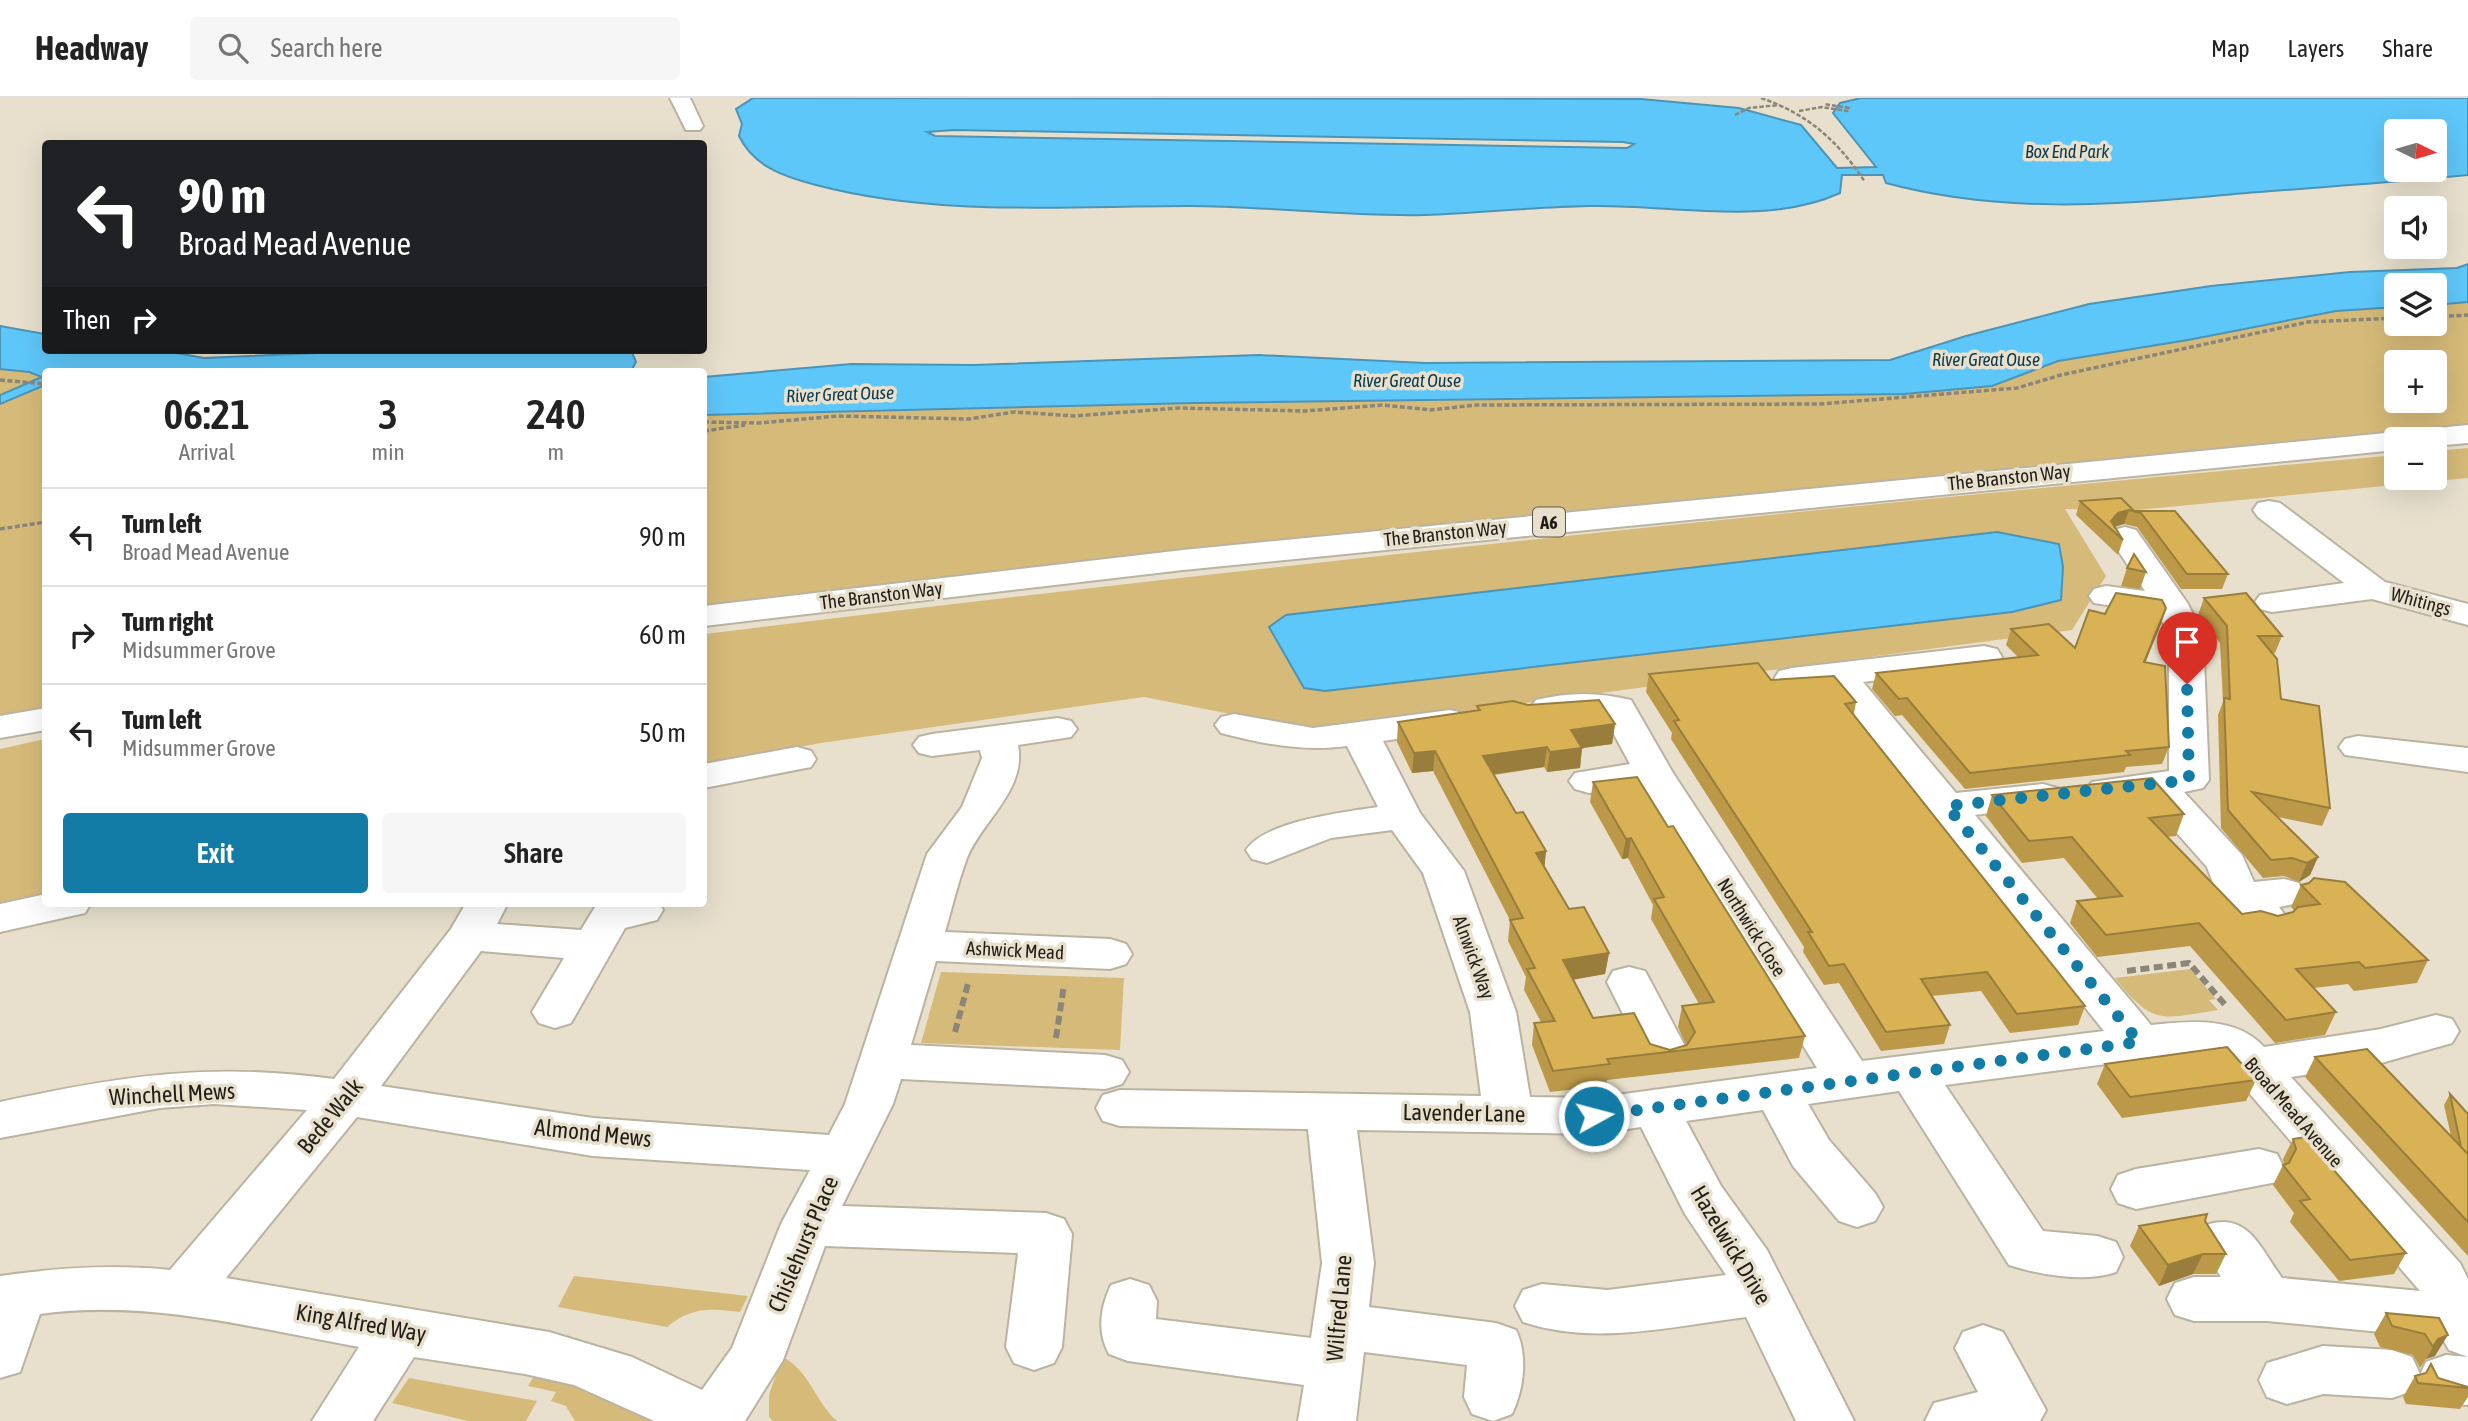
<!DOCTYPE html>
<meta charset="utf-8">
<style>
:root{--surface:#fff;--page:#f6f6f6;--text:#222;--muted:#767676;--line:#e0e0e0;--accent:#137ca6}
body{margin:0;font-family:"Asap Condensed",sans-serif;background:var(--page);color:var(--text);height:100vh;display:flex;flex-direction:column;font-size:26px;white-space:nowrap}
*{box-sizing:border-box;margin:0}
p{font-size:23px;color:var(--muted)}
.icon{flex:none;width:38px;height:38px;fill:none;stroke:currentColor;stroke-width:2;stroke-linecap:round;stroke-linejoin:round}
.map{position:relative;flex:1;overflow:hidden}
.details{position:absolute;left:42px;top:270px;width:665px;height:539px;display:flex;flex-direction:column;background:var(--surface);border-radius:7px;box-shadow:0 7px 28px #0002}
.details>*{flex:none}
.hud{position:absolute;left:42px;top:42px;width:665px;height:214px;border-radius:7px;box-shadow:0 7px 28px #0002;background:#202124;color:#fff;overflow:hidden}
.needle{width:46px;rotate:95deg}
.buttons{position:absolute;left:2384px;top:21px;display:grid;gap:14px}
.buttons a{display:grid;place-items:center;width:63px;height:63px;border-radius:7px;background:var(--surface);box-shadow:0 7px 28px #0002;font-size:35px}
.pin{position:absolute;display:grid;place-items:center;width:60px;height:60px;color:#fff;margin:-72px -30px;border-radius:50% 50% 50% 0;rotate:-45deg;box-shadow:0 0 7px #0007}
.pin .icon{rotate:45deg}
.me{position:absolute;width:77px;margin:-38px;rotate:83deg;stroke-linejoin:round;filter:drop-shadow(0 0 5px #0008)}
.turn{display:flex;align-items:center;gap:24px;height:147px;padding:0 21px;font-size:32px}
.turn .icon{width:91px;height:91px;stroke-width:2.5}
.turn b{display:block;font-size:49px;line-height:60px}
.then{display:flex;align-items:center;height:66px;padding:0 21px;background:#0003;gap:14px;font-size:26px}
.eta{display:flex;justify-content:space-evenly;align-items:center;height:119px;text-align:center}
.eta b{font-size:42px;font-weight:600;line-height:49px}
.button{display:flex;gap:14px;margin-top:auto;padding:14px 21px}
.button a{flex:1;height:80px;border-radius:7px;background:var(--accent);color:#fff;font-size:28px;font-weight:600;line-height:80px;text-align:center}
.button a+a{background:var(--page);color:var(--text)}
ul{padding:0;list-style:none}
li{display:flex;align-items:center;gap:21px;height:98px;padding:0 21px;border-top:2px solid var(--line)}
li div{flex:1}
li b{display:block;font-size:26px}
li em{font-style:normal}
header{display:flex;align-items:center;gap:42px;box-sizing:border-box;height:98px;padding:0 35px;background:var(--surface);border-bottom:2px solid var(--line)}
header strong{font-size:33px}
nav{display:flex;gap:38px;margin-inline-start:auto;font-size:24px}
.search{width:490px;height:63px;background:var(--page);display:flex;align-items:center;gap:18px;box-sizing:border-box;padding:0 24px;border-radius:7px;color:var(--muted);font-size:26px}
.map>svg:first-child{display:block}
.green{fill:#d6ba79;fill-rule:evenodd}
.water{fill:#5ec7f9;stroke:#4c94b6;stroke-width:2;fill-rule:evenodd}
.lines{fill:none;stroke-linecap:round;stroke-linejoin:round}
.minor-casing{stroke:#bbb3a1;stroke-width:4}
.highway-casing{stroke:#bbb3a1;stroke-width:4}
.path-far2{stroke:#8c8679;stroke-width:2.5;stroke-dasharray:4.5 2;stroke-linecap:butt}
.path-far1{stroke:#8c8679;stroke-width:3.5;stroke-dasharray:5 2.5;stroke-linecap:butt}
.path{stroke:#8c8679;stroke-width:6;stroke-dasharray:9 4.5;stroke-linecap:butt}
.minor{fill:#fff;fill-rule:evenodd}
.highway{fill:#fff;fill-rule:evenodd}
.wall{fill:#bb9949}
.shaded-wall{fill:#987d3c}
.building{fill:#d9b255;stroke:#987d3c;stroke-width:2}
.route{stroke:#137ca6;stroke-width:12;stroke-dasharray:0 21.6}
.labels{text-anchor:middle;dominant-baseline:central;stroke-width:7;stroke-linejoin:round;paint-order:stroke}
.far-water-label{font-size:18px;font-style:italic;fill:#09394d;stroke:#e8e0cd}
.shield{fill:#e8e0cd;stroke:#5d584e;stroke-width:2}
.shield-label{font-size:18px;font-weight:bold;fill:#211e18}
.street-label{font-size:19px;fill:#211e18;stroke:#e8e0cd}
.near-street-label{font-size:23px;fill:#211e18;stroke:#e8e0cd}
</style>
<header>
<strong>Headway</strong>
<div class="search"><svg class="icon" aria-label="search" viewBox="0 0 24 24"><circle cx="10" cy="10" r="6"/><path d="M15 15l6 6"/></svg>Search here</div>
<nav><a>Map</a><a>Layers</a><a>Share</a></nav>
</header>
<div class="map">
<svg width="2468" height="1323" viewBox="0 0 2468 1323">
<rect width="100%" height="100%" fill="#e8e0cd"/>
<g class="green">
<path d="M2468,204V328L1198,452L704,508V317L1194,305L1904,296L1992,288L2058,263L2188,242L2336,213L2396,209V226H2434V207ZM2396,264H2434V303H2396Z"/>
<polygon points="0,271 29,274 43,279 0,297"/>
<polygon points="45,287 45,613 0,622 0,306"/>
<path d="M2468,350V380L2137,412L2065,411L2106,478L2072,532L1316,633L1144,599L821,645L704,666V536C1266,467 1831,408 2396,357V380H2434V353Z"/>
<polygon points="45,641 45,800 0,810 0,651"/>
<path d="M2190,871L2216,901L2209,902L2218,912C2161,921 2153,928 2115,880Z"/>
<polygon points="941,874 1124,880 1120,952 921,945"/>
<path d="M574,1178L748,1198L740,1214C711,1210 690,1209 667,1229L558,1209Z"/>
<path d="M782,1259C808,1270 816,1305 837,1323H773L769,1319V1297Z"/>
<polygon points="536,1275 575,1286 652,1323 575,1323 566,1308 551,1303 556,1294 528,1288"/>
<polygon points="409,1280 537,1303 526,1323 468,1323 392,1305"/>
</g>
<g class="water">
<path d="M753,0L1641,1L1739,10L1801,27L1837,70L1876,69L1833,15L1840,5L1861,0H2468V77C2387,85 2305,90 2224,97C2112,108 1996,115 1886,85L1883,77H1842L1840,95C1766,129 1669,106 1589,108C1534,109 1480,115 1425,117C1346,119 1267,108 1188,108C1065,108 937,119 816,87C785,79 754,69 739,38L742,26L736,11ZM954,32L1623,44L1634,46L1627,50L935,38L927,34ZM2396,33H2434V72H2396Z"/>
<polygon points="2468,166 2468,204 2434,207 2434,187 2396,187 2396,209 2336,213 2188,242 2058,263 1992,288 1904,296 1194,305 704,317 704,279 851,266 974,267 1259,257 1425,265 1890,262 1966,238 2089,206 2211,188 2350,174 2457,170"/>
<polygon points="0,228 45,236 46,252 160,252 204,260 385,252 631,252 636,264 631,273 46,273 45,287 0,306 0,297 42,279 29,274 0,271"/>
<polygon points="1997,434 2059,446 2063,469 2061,502 2012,514 1325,593 1304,590 1269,529 1286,517"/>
</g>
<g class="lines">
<g class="minor-casing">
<g id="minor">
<polygon points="670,0 690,0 703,28 700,32 686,32"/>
<polygon points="2269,403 2280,405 2385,484 2468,506 2468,527 2372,501 2272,514 2260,511 2255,504 2260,497 2344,485 2258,419 2253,412 2258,405"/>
<polygon points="2125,429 2136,432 2188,506 2203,537 2209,682 2203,690 2184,694 2242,757 2254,784 2284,781 2299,785 2305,795 2299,805 2279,809 2290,824 2283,834 2268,838 2253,834 2217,796 2207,769 2145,699 2106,704 2092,700 2086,692 2092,684 2169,673 2169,537 2158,515 2094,505 2089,498 2094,491 2106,488 2145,493 2109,439 2114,432"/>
<path d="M1984,548L1997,551L2002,559L1997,567L1863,584L1956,695L2043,686L2057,690L2063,698L2057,706L1975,717L2151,927C2189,923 2236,918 2264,949L2381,931L2436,917L2452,921L2459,933L2452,945L2381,965L2291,979L2460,1165L2468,1181V1307L2446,1305L2426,1298L2418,1281L2426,1264L2446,1257L2468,1259L2449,1252L2442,1240L2267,1223H2194L2175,1217L2167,1201L2175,1185L2194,1179H2221L2198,1142L2206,1127C2248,1113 2260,1150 2282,1180L2420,1193L2225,967L2198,954L1945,987L2043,1133L2097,1138L2116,1144L2123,1159L2116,1174C2084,1185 2041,1177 2009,1167L1899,993L1808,1006L1829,1042L1875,1095L1883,1109L1875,1123L1857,1129L1839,1123L1793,1068L1763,1012L1686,1023L1721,1088L1767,1152L1854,1323H1796L1746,1219C1674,1228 1594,1248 1523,1224L1515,1208L1523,1192L1542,1186L1608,1192L1726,1177L1685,1116L1641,1029L1594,1036L1357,1032L1374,1165L1369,1209L1496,1225L1516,1232C1528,1257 1524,1291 1512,1316L1493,1323L1472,1316L1464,1299L1467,1267L1364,1254L1356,1323H1298L1304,1287L1128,1263L1109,1256C1097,1234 1100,1210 1111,1187L1130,1181L1149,1187L1157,1203L1156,1221L1311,1240L1322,1165L1308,1031L1120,1028L1103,1023L1096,1010L1103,997L1120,992L1481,998L1470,914L1423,775L1392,732L1331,740L1267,765L1252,761L1246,752C1265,723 1345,714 1378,709L1347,648C1303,654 1264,646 1221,635L1215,627L1221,619L1234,616L1313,630L1450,612L1463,615L1469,623L1463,631L1383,643L1420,715L1464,773L1516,914L1530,999L1594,1000L1817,970L1643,688L1589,695L1575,691L1569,683L1575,675L1630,666L1604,618L1549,621L1536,618L1530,610L1536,602C1569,594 1598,594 1631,602L1673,675L1862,963L2104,933L1828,588L1792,592L1779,589L1774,581L1779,573L1792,570Z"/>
<path d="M1058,620L1071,623L1077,631L1071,639L1018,647C1027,692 981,724 967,760C958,784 952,810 945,834L1110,841L1126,846L1132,856L1126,866L1110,871L936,863L911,947L1105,957L1122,962L1129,974L1122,986L1105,991L901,981L893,1006L842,1108L1046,1115L1064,1121L1072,1136L1062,1249L1054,1265L1034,1272L1014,1265L1006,1249L1018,1155L825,1148L783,1262L745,1323H654L574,1287L525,1276L414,1259L373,1323H312L359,1249C254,1230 147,1201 40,1216L20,1274L0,1280V1178C56,1170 112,1166 170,1172L307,1012L214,1006L160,1010L0,1040V1004C121,978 209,964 334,981L451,831L466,805H508L497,826L581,832L595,809L610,805H659L663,812L657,822L625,830L571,925L555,930L539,925L532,914L564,860L481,853L381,988L593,1020L829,1037L845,1006L927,756L962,709L982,660L980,652L932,658L919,655L913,647L919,639L932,636ZM357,1019L593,1058L810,1072L781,1126L732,1250L702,1292L632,1259L549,1234L226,1180Z"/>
<polygon points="2358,638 2468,650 2468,674 2345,657 2339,649 2345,641"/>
<polygon points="797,649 811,653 816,661 811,669 704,690 704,666"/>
<polygon points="46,796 46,805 91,805 85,815 0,834 0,806"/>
<polygon points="1629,869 1645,873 1651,884 1688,954 1682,966 1665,971 1648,966 1607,884 1613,873"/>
<polygon points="2259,1051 2277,1056 2284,1070 2277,1084 2136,1111 2118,1105 2111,1091 2118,1077 2136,1071"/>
<polygon points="1983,1227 2003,1234 2046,1312 2040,1323 1925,1323 1934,1305 1978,1294 1955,1250 1963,1234"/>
<polygon points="2323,1248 2392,1252 2412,1259 2420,1276 2412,1293 2392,1300 2323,1296 2287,1306 2267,1299 2259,1282 2267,1265"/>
</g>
</g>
<g class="highway-casing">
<g id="highway">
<polygon points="2468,327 2468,345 2434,348 2434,341 2396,341 2396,352 1183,472 704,528 704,508 1183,452"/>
<polygon points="46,610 46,632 0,640 0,618"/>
</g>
</g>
<g class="path-far2">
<path d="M1761,0C1808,16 1838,43 1865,84"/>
<polyline points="1799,13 1822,9 1847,13 1849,10 1824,6"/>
<polyline points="1735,17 1749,10 1779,7"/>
</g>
<g class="path-far1">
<polyline points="2434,219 2468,217"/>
<polyline points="0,282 46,286"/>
<polyline points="704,324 759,325 838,318 969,321 1014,314 1074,318 1179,310 1305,313 1383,307 1431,312 1476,307 1820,306 2017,290 2061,277 2308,224 2396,220"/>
<polyline points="704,333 745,327"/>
<polyline points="0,431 46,424"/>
</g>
<g class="path">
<polyline points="2127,873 2189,865 2227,909"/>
<polyline points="955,934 969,882"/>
<polyline points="1056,940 1064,887"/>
</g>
<use href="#minor" class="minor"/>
<use href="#highway" class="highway"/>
</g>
<g class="wall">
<polygon points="2080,403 2134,413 2175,413 2228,476 2222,491 2181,491 2137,429 2124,426 2115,429 2123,442 2118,457 2076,417"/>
<polygon points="2127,470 2146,474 2140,491 2121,488"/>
<polygon points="2204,500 2282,538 2275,555 2272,555 2281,601 2330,710 2322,728 2278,719 2318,759 2310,777 2299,784 2284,778 2263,780 2221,730 2218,617 2223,604 2220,545 2198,517"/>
<polygon points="2166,510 2145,564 2169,649 2162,666 2126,669 2124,674 1965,691 1902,617 1895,618 1872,591 1876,575 2018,559 2006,547 2011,531 2075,550 2105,516"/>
<polygon points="1649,576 1771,582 1856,604 1854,616 2085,908 2078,927 2010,935 1981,893 1932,898 1950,927 1944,946 1881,953 1839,885 1824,887 1803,854 1804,849 1671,641 1672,635 1646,594"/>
<polygon points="1528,607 1615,626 1612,646 1582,650 1580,670 1547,674 1544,669 1494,677 1516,715 1546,753 1544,769 1569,811 1609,855 1605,876 1573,881 1593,920 1650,946 1670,952 1686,947 1678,929 1682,908 1699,906 1651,821 1653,807 1628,760 1622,761 1590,704 1593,684 1668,729 1805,938 1799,960 1607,982 1606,988 1550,994 1532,947 1534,925 1541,924 1524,892 1526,879 1508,843 1510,822 1433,673 1412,675 1397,644 1398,624 1477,613 1477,608"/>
<polygon points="1992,697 2184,716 2176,738 2167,739 2242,816 2278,818 2293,814 2295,813 2291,809 2301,787 2428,862 2417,885 2354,893 2348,886 2314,890 2336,914 2325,937 2275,945 2190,848 2097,859 2070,825 2077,803 2098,801 2064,760 2022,765 1986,718"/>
<polygon points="2315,959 2451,1038 2444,1007 2450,996 2468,1016 2468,1158 2305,979"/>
<polygon points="2105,966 2256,982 2246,1003 2122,1020 2097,986"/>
<polygon points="2293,1041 2406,1155 2394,1176 2339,1183 2290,1124 2294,1115 2273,1087 2283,1067 2284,1066 2283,1061"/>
<polygon points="2205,1123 2226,1156 2216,1176 2193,1176 2159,1188 2130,1148 2139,1128"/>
<polygon points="2386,1215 2439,1220 2435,1258 2426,1261 2420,1270 2413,1257 2380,1249 2374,1236"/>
<polygon points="2415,1278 2438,1280 2468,1289 2468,1299 2460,1311 2406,1306 2403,1299"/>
</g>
<g class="shaded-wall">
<polygon points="2129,412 2124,426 2113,429 2111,423 2118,415"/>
<polygon points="2166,510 2161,526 2139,580 2144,564"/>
<polygon points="1615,626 1612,646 1568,652 1571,632"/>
<polygon points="1547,649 1544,669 1481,678 1483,658"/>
<polygon points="1582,650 1580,670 1547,674 1550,654"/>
<polygon points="1435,653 1433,673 1412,675 1414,655"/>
<polygon points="1631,740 1628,760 1622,761 1626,741"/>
<polygon points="1546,753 1544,774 1536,755"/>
<polygon points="2318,759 2310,777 2299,784 2307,765"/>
<polygon points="1609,855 1605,876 1561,884 1563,862"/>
<polygon points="2203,1156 2193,1176 2159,1188 2168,1167"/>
<polygon points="2448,1237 2435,1258 2426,1261 2438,1241"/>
</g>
<g class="building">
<polygon points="2121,400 2134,413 2175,413 2228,476 2187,476 2141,415 2129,412 2118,415 2111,423 2123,442 2080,403"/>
<polygon points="2134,456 2146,474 2127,470"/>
<polygon points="2116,495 2162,502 2166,510 2144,564 2165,568 2169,649 2126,653 2130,657 1970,675 1907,600 1899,601 1876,575 2038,557 2011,531 2049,526 2075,550 2089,512 2105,516"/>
<polygon points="2246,495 2282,538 2258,538 2277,561 2281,601 2319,608 2330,710 2252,694 2318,759 2307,765 2292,760 2271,762 2228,712 2224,600 2230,601 2227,528 2204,500"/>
<polygon points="1758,565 1771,582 1834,578 1856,604 1845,606 2085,908 2017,916 1987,874 1921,881 1950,927 1886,934 1844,866 1829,868 1808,834 1812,834 1674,623 1679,622 1649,576"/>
<polygon points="1599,602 1615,626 1571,632 1582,650 1550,654 1547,649 1483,658 1516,715 1523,714 1546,753 1536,755 1569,811 1584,809 1609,855 1563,862 1593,920 1634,915 1650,946 1670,952 1687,947 1695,934 1682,908 1714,904 1654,801 1664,799 1631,740 1626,741 1593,684 1637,679 1668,729 1673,728 1805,938 1607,961 1610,966 1553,973 1534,925 1555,923 1527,871 1535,870 1510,822 1523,820 1435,653 1414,655 1398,624 1480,612 1477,608 1513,603 1528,607"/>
<polygon points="2152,680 2184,716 2149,720 2242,816 2261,813 2278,818 2293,814 2298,809 2320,806 2301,787 2309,785 2314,780 2345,784 2428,862 2365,870 2359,864 2296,871 2336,914 2286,922 2199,825 2106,837 2077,803 2122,798 2072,739 2029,743 1992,697"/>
<polygon points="2227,949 2256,982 2130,999 2105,966"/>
<polygon points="2367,951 2468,1056 2468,1124 2315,959"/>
<polygon points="2450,996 2468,1016 2468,1056 2461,1049"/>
<polygon points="2305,1039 2406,1155 2350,1162 2300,1103 2310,1101 2283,1067 2289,1065 2296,1051 2293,1041"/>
<polygon points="2207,1116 2205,1123 2226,1156 2203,1156 2168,1167 2139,1128"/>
<polygon points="2386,1215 2439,1220 2448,1237 2438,1241 2433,1249 2425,1236 2392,1228"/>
<polygon points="2431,1266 2438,1280 2468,1289 2468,1290 2418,1285 2415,1278 2426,1275"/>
</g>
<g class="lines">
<polyline class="route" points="1594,1018 2139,944 1947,708 2189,682 2187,586"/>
</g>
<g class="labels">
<g class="far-water-label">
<text x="2067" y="53">Box End Park</text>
<text x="1986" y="261">River Great Ouse</text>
<text x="1407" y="282">River Great Ouse</text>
<text transform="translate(840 296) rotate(-2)">River Great Ouse</text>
</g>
<rect class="shield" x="1533" y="409.5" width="32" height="29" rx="5"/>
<g class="shield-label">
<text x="1549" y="424">A6</text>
</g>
<g class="street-label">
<text transform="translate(2009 379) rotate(-6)">The Branston Way</text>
<text transform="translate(1445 435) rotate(-6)">The Branston Way</text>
<text transform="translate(881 497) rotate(-7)">The Branston Way</text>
<text transform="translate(2421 503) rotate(15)">Whitings</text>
<text transform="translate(1752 829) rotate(58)">Northwick Close</text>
<text transform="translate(1015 852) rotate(3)">Ashwick Mead</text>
<text transform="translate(1474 859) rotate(70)">Alnwick Way</text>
<text transform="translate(2294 1014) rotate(49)">Broad Mead Avenue</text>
</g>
<g class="near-street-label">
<text transform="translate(172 996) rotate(-3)">Winchell Mews</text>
<text transform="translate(1464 1015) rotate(1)">Lavender Lane</text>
<text transform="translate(330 1018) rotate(-51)">Bede Walk</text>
<text transform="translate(593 1035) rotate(6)">Almond Mews</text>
<text transform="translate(803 1146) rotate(-67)">Chislehurst Place</text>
<text transform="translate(1731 1147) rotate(59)">Hazelwick Drive</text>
<text transform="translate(1339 1210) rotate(-85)">Wilfred Lane</text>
<text transform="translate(361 1225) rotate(10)">King Alfred Way</text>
</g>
</g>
</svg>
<div class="buttons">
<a><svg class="needle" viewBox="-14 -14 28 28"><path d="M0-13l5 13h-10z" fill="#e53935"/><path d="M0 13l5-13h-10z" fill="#767676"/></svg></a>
<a><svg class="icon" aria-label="sound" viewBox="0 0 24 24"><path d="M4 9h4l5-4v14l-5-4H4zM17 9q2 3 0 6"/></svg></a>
<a><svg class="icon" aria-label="layers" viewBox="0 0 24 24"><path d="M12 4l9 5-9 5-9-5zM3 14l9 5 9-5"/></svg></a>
<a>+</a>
<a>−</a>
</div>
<div class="pin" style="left:2187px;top:586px;background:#d93025"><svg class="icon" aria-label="arrive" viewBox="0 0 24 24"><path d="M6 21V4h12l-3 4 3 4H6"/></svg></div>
<svg class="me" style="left:1594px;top:1018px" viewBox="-20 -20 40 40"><circle r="17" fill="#137ca6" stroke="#fff" stroke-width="3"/><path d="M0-11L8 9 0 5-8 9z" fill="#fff"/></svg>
<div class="hud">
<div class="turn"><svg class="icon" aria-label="left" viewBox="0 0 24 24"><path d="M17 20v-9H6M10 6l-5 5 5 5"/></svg><div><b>90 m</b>Broad Mead Avenue</div></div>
<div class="then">Then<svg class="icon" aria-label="right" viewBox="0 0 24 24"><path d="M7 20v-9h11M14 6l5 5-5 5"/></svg></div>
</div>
<section class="details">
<div class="eta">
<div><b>06:21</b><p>Arrival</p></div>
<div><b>3</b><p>min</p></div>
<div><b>240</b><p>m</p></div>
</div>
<ul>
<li><svg class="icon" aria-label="left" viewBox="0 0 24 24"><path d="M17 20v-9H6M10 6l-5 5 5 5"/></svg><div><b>Turn left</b><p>Broad Mead Avenue</p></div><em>90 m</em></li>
<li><svg class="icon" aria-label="right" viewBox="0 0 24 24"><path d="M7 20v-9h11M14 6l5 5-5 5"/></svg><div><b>Turn right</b><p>Midsummer Grove</p></div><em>60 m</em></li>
<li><svg class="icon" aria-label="left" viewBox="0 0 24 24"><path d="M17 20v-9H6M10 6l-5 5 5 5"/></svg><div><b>Turn left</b><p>Midsummer Grove</p></div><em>50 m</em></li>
</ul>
<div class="button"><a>Exit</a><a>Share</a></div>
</section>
</div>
